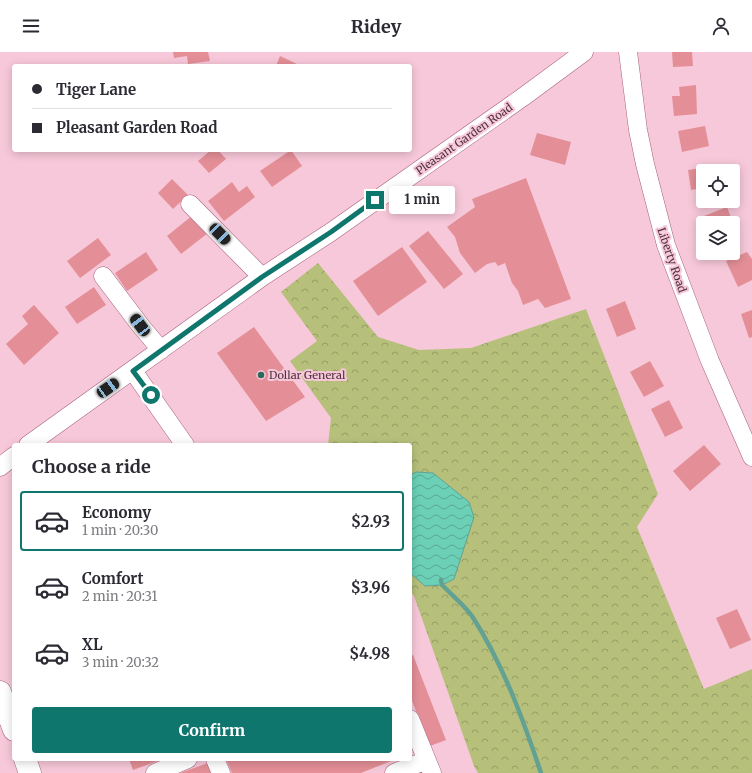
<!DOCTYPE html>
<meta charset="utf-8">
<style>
:root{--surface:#fff;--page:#f7f7f7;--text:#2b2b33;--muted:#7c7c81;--line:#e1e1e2;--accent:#0f766e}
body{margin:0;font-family:Merriweather,serif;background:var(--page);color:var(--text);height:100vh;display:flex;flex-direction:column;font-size:15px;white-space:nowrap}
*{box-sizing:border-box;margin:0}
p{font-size:13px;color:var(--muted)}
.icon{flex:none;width:22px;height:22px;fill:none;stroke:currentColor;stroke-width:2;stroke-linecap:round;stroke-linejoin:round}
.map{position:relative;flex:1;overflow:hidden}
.drawer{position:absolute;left:12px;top:391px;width:400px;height:318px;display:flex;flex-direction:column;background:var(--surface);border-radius:4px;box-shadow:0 2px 10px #0003}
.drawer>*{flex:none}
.guide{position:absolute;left:12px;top:12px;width:400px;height:88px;border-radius:4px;box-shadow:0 2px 10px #0003;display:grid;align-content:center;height:88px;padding:0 20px;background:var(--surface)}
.controls{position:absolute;left:696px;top:112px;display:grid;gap:8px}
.controls a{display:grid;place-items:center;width:44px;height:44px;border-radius:4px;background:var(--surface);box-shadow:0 2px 10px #0003;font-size:20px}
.end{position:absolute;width:18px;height:18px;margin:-9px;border:5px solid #0f766e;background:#fff;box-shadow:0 0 0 2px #fff}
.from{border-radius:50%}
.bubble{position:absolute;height:28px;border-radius:4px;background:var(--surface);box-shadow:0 2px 10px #0003;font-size:13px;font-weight:700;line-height:28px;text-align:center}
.car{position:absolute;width:12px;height:24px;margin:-12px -6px;border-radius:5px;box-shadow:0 0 3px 1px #0007;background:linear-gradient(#222 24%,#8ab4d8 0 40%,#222 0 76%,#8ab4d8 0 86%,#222 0)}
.guide b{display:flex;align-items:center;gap:14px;height:38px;font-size:15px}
.guide b+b{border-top:1px solid var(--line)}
.guide i{width:10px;height:10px;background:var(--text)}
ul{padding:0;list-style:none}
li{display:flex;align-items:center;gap:12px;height:60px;margin:0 8px 6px;padding:0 12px;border:2px solid transparent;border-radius:4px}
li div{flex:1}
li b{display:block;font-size:15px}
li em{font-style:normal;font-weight:700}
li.current{border-color:var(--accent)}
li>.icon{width:36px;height:36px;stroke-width:1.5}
h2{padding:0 20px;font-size:18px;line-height:48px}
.cta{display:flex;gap:8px;margin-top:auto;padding:8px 20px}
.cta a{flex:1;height:46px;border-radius:4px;background:var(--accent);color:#fff;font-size:16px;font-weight:700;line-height:46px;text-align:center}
header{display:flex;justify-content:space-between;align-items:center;height:52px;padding:0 20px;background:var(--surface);font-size:18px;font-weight:700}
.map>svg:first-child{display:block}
.forest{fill:url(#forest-crowns)}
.water{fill:url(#water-waves);stroke:#63a192}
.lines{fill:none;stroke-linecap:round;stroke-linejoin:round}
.stream{stroke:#63a192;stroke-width:4.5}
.building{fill:#e48f97}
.minor-casing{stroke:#a7627e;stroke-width:19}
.highway-casing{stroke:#a7627e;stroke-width:23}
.minor{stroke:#fff;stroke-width:18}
.highway{stroke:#fff;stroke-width:22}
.route{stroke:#0f766e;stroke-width:5}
.poi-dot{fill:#296b5b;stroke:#f7c8d9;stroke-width:1.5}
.labels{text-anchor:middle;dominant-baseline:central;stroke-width:4;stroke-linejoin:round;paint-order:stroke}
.street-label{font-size:11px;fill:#50323e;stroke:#f7c8d9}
.poi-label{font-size:11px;fill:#50323e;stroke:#f7c8d9;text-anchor:start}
</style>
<header><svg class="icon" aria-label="menu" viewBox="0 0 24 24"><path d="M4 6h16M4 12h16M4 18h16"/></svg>Ridey<svg class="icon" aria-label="person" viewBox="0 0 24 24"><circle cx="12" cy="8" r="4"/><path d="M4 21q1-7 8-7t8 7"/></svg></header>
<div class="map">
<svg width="752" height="721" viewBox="0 0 752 721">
<defs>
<pattern id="forest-crowns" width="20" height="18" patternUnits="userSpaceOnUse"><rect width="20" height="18" fill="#b7c07b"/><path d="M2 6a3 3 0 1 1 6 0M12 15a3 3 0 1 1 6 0" fill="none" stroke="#979d66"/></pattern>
<pattern id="water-waves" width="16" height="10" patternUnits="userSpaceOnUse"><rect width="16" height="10" fill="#6bd0b6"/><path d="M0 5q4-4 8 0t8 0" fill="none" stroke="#5aa995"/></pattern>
</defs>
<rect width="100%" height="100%" fill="#f7c8d9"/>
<path class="forest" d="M318,211L378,285L419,298L471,296L586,257L658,442L637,475L704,637L752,617V721H478L474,714L414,544L410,539L416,420L410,423V393H328L331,366L290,309L317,289L281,240Z"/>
<path class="water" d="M416,420L433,421L469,450L474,465L454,527L442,533L425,534L410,521V423Z"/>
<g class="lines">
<path class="stream" d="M441,528L442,533C452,543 464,553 472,564C503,612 523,667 541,721"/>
</g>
<path class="building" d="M173,0H208L210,9L188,12L187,4L174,6Z
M672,0H692L693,14L673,15Z
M280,4L297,12L296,14H276Z
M696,33L697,62L674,64L672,44H680L679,35Z
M705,74L709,94L682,100L678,79Z
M537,81L571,90L565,113L530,103Z
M211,98H218L226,107L209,121L198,109Z
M291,98L302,114L272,135L260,119Z
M719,113L720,119H703V136L691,138L688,118Z
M526,126L571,247L545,256L538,247L523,253L518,239L512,231L505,211L498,214L495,210L487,212L475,221L460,201L455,185L447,175L475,155L472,147Z
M172,127L188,143L173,157L158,141Z
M232,130L239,140L247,134L255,145L224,169L208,149Z
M727,155L733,171H707L704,164Z
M193,163L208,181L181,202L167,184Z
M428,179L463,222L444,237L409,194Z
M98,186L111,203L80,226L67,209Z
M402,195L427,230L378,264L353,229Z
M146,200L158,218L127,239L115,221Z
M747,200L752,207V228L738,235L726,209Z
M94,235L106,253L77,272L65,255Z
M625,249L636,277L617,285L606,257Z
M34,253L59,281L24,313L6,292L28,272L22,264Z
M752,258V285L749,286L741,262Z
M254,275L305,345L266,369L217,301Z
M650,309L664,334L644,345L630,320Z
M669,348L683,376L665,385L651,357Z
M704,393L721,412L690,439L673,419Z
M737,557L751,588L730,597L716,566Z
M410,603H413L446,688L430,694L410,644Z
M129,707H163L133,718Z
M226,707H396L361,721H232Z
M208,711L212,721H180Z"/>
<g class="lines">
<g class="minor-casing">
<path id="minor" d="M628,0L638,78L645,112L666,193L710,309L752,405
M190,152L262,225
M103,224L140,273L161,298
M133,319L185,393
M28,393L262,225L331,180L523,45L584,0
M0,415L14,404
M410,667L432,721
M215,707L221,721
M155,721L188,707
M394,721L427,708"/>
</g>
<g class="highway-casing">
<path id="highway" d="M0,640L14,678
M25,707L30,721"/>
</g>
<use href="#minor" class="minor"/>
<use href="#highway" class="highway"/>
</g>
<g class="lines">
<path class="route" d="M151,343L133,319L262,225L331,180L375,148"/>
</g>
<circle class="poi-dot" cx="261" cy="323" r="4"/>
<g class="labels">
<g class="street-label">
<text transform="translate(464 87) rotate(-35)">Pleasant Garden Road</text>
<text transform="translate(672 208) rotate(71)">Liberty Road</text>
</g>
<g class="poi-label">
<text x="269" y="323">Dollar General</text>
</g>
</g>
</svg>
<div class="controls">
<a><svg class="icon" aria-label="locate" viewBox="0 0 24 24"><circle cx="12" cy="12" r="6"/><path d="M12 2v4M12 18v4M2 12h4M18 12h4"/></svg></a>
<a><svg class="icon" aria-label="layers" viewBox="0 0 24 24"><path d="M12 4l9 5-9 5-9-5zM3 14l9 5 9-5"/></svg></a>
</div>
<i class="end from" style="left:151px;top:343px"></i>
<i class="end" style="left:375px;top:148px"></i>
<div class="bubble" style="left:389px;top:134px;width:66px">1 min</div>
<i class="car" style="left:220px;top:182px;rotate:136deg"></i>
<i class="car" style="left:140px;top:273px;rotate:323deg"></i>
<i class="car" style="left:108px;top:336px;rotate:55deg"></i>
<div class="guide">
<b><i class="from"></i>Tiger Lane</b>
<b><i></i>Pleasant Garden Road</b>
</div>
<section class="drawer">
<h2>Choose a ride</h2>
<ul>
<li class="current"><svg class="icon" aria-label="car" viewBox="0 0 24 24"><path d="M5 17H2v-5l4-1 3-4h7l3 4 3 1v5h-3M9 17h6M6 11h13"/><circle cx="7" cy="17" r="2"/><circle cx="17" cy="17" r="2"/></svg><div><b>Economy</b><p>1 min · 20:30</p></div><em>$2.93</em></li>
<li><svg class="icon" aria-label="car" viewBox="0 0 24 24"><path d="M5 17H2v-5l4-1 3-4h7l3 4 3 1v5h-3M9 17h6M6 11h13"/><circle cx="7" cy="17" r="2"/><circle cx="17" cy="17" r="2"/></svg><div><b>Comfort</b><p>2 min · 20:31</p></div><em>$3.96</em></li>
<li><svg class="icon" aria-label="car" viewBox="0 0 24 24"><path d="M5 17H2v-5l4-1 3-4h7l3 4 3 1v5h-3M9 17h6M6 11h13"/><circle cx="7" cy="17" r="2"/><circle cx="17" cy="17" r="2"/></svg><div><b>XL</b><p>3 min · 20:32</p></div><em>$4.98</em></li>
</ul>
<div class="cta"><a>Confirm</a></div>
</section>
</div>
